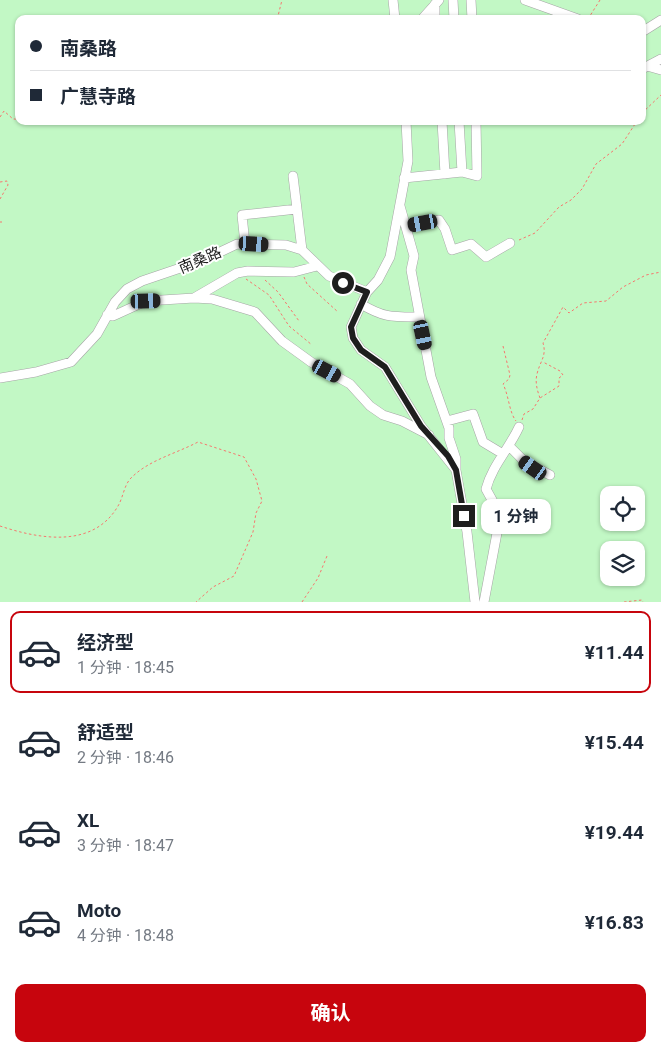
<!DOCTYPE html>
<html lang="zh">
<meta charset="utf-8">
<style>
:root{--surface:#fff;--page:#f6f6f7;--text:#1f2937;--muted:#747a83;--line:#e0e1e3;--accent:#c7050d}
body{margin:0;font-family:Roboto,"Noto Sans SC",sans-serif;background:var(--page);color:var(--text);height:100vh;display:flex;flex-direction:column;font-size:19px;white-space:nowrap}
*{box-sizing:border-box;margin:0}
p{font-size:16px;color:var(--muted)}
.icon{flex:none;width:28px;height:28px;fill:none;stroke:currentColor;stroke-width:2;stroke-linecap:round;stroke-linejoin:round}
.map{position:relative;height:602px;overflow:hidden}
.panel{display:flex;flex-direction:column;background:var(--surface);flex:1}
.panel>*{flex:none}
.hud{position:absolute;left:15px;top:15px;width:631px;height:110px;border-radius:10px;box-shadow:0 1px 4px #0004;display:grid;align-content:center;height:110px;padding:0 15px;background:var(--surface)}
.controls{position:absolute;left:600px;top:486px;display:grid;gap:10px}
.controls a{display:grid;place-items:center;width:45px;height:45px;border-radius:10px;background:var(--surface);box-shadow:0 1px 4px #0004;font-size:25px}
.end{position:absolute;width:22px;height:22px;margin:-11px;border:6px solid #1e1e1e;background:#fff;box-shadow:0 0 0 2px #fff}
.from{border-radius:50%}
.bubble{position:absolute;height:35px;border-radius:10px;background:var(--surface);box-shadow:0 1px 4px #0004;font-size:16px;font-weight:700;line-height:35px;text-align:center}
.car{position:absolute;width:15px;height:30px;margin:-15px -8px;border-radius:6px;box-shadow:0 0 4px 1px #0007;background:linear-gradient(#222 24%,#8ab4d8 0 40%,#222 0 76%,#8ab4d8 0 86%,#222 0)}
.hud b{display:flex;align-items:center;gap:18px;height:48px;font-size:19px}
.hud b+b{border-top:1px solid var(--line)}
.hud i{width:12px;height:12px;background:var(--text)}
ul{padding:9px 0 0;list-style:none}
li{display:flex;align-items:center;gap:15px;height:82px;margin:0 10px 8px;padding:0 5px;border:2px solid transparent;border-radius:10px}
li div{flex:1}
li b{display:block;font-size:19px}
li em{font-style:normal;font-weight:700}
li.selected{border-color:var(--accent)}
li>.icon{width:45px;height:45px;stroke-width:1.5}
.primary-button{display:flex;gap:10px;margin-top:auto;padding:10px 15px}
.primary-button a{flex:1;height:58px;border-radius:10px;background:var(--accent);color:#fff;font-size:20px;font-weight:700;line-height:58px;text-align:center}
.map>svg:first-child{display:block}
.park{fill:#c2f8c5;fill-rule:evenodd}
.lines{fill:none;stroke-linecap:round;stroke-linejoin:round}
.minor-casing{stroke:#a5a5a5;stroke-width:10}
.path{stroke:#f6776e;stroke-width:1;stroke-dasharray:2.5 2.5;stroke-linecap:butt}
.minor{stroke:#fff;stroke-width:9}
.route{stroke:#1e1e1e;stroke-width:6}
.labels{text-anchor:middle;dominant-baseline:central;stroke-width:4;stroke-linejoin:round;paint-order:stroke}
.street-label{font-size:15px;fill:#1e1e1e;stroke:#fff}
</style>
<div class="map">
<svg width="661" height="602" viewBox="0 0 661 602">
<rect width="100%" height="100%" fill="#efebe4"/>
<path class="park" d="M0,0H661V602H0ZM19,19H642V121H19ZM609,495H636V522H609ZM609,550H636V578H609Z"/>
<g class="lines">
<g class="minor-casing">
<path id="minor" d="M393,0L395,19
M453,0L454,19
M471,0L472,19
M525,0L578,19
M435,4V19
M422,19L439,0
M642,32L661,20
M647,66L661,70
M642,69L661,59
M442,121L445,174
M459,121L462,172
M293,176L302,250
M404,178L462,172L477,176L476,121
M400,206L414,256L411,270L431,377L449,428V438L456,459V469
M406,226L439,220L445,229L452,250L471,244L486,257L510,243
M245,244L242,215L297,209
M367,292L351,327L353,338L361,350L385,367L421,426L456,470L467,532L475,602
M194,298L237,273L248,271L294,272L317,266
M361,304C384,318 393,317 419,317
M107,315L113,316L146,301L194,298L212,299L255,312L282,341L311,362L350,384L370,406L383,415L402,421L429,435
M0,378L36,372L71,362L97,334L115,302L127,289L142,281L201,261L237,244L286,245L302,250L329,276L367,292L378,280L390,257L408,161L406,121
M447,421L473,414L483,442L503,454
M509,446L525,462L550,475
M484,602L500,517L497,509L486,489C492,466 509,449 519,427"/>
</g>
<path class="path" d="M279,19L278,16L282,0
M588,19L600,0
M642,113L661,95
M0,117L4,111L13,119H19
M0,182L7,181L8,185L0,199
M0,222H2
M519,240L535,233L559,207L571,200L582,189L596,164L622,144L637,121
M304,277L307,284L338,312
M246,279L269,295L289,326L312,345
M265,280L278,292L299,321
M503,346L510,375L509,379L503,384C509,396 509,412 516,421
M540,398C537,390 535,382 537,374C540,361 547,356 543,343L563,307L569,313L583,303L606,301L623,287L646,275L661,272
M522,420L524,414L533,409L540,398L559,386V378L563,375L560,371L543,362
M0,526C39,539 93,549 118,506C123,498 124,485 131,478C149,460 175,454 198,442L244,457L256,479L262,501L256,513L253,532L234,576L213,587L196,602
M302,602L318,578L327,556
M624,602L642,600L643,602"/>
<use href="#minor" class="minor"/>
</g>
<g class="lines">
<path class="route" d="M343,283L367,292L351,327L353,338L361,350L385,367L421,426L448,456L456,470L464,516"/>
</g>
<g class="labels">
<g class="street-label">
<text transform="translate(200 260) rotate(-23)">南桑路</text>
</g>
</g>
</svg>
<div class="controls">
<a><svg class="icon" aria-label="locate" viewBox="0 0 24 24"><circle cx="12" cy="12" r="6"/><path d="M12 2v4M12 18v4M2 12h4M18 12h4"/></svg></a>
<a><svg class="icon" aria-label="layers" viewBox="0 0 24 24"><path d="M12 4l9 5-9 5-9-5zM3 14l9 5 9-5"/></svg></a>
</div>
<i class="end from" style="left:343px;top:283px"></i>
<i class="end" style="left:464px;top:516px"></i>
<div class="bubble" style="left:481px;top:499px;width:70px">1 分钟</div>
<i class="car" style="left:423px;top:223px;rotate:260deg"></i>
<i class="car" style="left:254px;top:244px;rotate:93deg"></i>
<i class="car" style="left:146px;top:301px;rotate:88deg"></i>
<i class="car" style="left:423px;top:335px;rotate:168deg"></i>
<i class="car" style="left:327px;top:371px;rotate:118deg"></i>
<i class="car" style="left:533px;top:468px;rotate:305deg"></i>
<div class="hud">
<b><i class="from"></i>南桑路</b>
<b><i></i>广慧寺路</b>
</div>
</div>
<section class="panel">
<ul>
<li class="selected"><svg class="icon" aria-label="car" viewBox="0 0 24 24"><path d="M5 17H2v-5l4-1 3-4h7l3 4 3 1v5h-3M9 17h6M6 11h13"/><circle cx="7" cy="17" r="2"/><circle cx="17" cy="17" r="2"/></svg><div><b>经济型</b><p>1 分钟 · 18:45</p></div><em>¥11.44</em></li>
<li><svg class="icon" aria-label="car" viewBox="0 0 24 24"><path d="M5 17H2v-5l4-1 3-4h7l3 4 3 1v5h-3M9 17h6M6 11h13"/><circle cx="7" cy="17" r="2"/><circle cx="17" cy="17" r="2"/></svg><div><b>舒适型</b><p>2 分钟 · 18:46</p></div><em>¥15.44</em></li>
<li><svg class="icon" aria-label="car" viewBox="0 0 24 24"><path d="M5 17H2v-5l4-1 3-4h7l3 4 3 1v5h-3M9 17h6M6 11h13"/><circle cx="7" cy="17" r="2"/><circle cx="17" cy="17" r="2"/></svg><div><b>XL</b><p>3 分钟 · 18:47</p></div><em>¥19.44</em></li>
<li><svg class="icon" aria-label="car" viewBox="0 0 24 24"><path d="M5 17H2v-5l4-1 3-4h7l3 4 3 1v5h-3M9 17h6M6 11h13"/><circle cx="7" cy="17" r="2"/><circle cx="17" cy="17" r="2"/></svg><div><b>Moto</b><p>4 分钟 · 18:48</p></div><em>¥16.83</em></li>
</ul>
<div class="primary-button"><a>确认</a></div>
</section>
